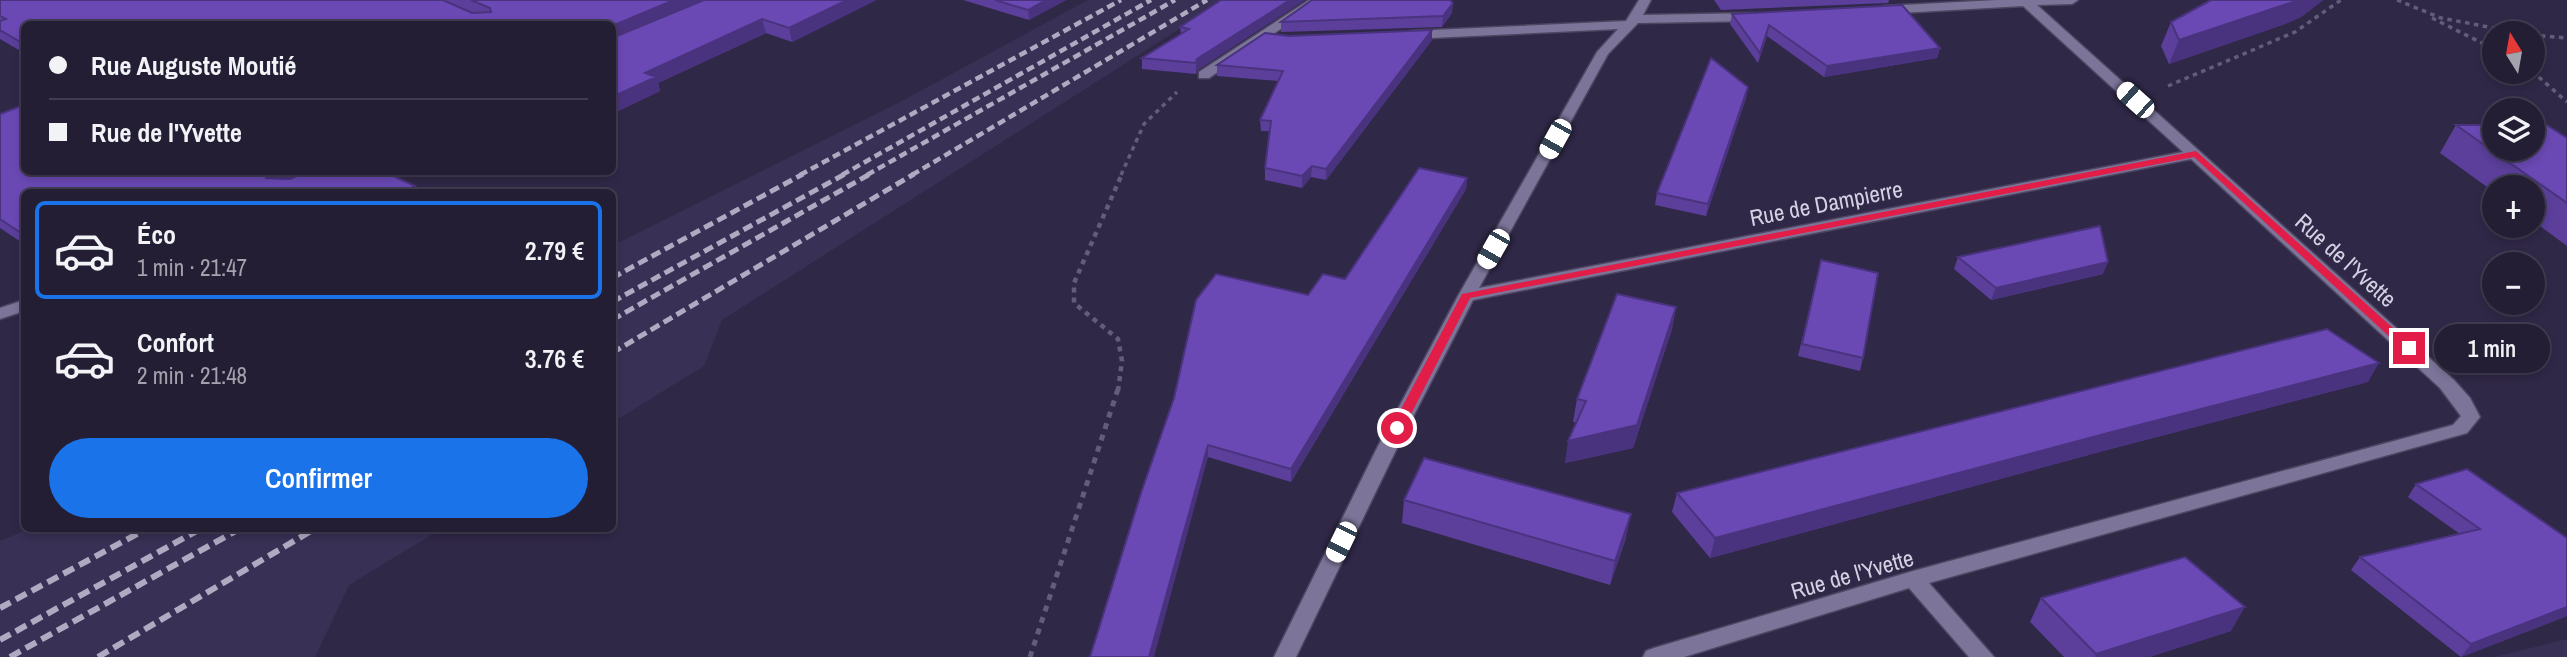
<!DOCTYPE html>
<html lang="fr">
<meta charset="utf-8">
<style>
:root{--surface:#241e35;--page:#302b41;--text:#f1f3f6;--muted:#a3a2ad;--line:#413c50;--accent:#1a73e8}
body{margin:0;font-family:"Archivo Narrow",sans-serif;background:var(--page);color:var(--text);height:100vh;display:flex;flex-direction:column;font-size:26px;white-space:nowrap}
*{box-sizing:border-box;margin:0}
p{font-size:23px;color:var(--muted)}
.icon{flex:none;width:38px;height:38px;fill:none;stroke:currentColor;stroke-width:2;stroke-linecap:round;stroke-linejoin:round}
.map{position:relative;flex:1;overflow:hidden}
.details{position:absolute;left:21px;top:189px;width:595px;height:343px;display:flex;flex-direction:column;background:var(--surface);border-radius:10px;box-shadow:0 4px 10px #0003,0 0 0 2px var(--line)}
.details>*{flex:none}
.hud{position:absolute;left:21px;top:21px;width:595px;height:154px;border-radius:10px;box-shadow:0 4px 10px #0003,0 0 0 2px var(--line);display:grid;align-content:center;height:154px;padding:0 28px;background:var(--surface)}
.needle{width:46px;rotate:349deg}
.tools{position:absolute;left:2482px;top:21px;display:grid;gap:14px}
.tools a{display:grid;place-items:center;width:63px;height:63px;border-radius:50%;background:var(--surface);box-shadow:0 4px 10px #0003,0 0 0 2px var(--line);font-size:35px}
.end{position:absolute;width:32px;height:32px;margin:-16px;border:9px solid #e11d48;background:#fff;box-shadow:0 0 0 4px #fff}
.from{border-radius:50%}
.bubble{position:absolute;height:49px;border-radius:24px;background:var(--surface);box-shadow:0 4px 10px #0003,0 0 0 2px var(--line);font-size:23px;font-weight:600;line-height:49px;text-align:center}
.car{position:absolute;width:21px;height:42px;margin:-21px -10px;border-radius:9px;box-shadow:0 0 5px 2px #0007;background:linear-gradient(#fff 24%,#345 0 40%,#fff 0 76%,#345 0 86%,#fff 0)}
.hud b{display:flex;align-items:center;gap:24px;height:66px;font-size:26px}
.hud b+b{border-top:2px solid var(--line)}
.hud i{width:18px;height:18px;background:var(--text)}
ul{padding:12px 0 0;list-style:none}
li{display:flex;align-items:center;gap:21px;height:98px;margin:0 14px 10px;padding:0 14px;border:4px solid transparent;border-radius:10px}
li div{flex:1}
li b{display:block;font-size:26px}
li em{font-style:normal;font-weight:600}
li.selected{border-color:var(--accent)}
li>.icon{width:63px;height:63px;stroke-width:1.5}
.cta{display:flex;gap:14px;margin-top:auto;padding:14px 28px}
.cta a{flex:1;height:80px;border-radius:42px;background:var(--accent);color:#fff;font-size:28px;font-weight:600;line-height:80px;text-align:center}
.map>svg:first-child{display:block}
.built{fill:#393055}
.lines{fill:none;stroke-linecap:round;stroke-linejoin:round}
.minor-casing{stroke:#4d4661;stroke-width:3}
.path-far2{stroke:#645d79;stroke-width:3.5;stroke-dasharray:4.5 4.5;stroke-linecap:butt}
.path-far1{stroke:#645d79;stroke-width:4.5;stroke-dasharray:5 5;stroke-linecap:butt}
.path{stroke:#645d79;stroke-width:5;stroke-dasharray:6 6;stroke-linecap:butt}
.minor{fill:#7c7599;fill-rule:evenodd}
.rail-far2{stroke:#afaac1;stroke-width:4.5;stroke-dasharray:8 4.5;stroke-linecap:butt}
.rail-far1{stroke:#afaac1;stroke-width:5;stroke-dasharray:10 5;stroke-linecap:butt}
.rail{stroke:#afaac1;stroke-width:6;stroke-dasharray:12 6;stroke-linecap:butt}
.wall{fill:#5b3f9b}
.shaded-wall{fill:#4a337e}
.building{fill:#6a49b4;stroke:#4a337e;stroke-width:2}
.route{fill:#e11d48}
.labels{text-anchor:middle;dominant-baseline:central;stroke-width:7;stroke-linejoin:round;paint-order:stroke}
.street-label{font-size:23px;fill:#d5d1e5;stroke:#302847}
</style>
<div class="map">
<svg width="2567" height="657" viewBox="0 0 2567 657">
<rect width="100%" height="100%" fill="#302847"/>
<path class="built" d="M1088,0H1225L722,320L704,366L613,422L612,246L902,101Z
M31,528H441V529L349,585L315,657H0V541Z
M2567,639V657H2494Z"/>
<g class="lines">
<g class="minor-casing">
<path id="minor" d="M1309,0H1323L1209,78H1199V72Z
M1639,0H1651L1643,15L1754,13L1760,17L1754,21L1638,23L1608,54L1479,288L2183,152L2023,6L1883,14L1877,10L1883,6L1997,0H2078L2072,4L2037,5L2454,380L2470,398L2480,417L2467,433L1929,583L1994,657H1969L1909,588L1684,657H1643L1646,651L1654,648L1913,571L2453,425L2461,416L2440,388L2191,159L1473,300L1396,450L1296,657H1274L1376,450L1458,296L1597,52L1618,29L1410,39L1404,35L1410,31L1626,21Z
M24,300V311L0,319V308Z"/>
</g>
<path class="path-far2" d="M2397,0L2441,18L2520,33
M2432,18L2494,49
M2532,35L2567,38
M2532,71L2567,102
M2168,86L2295,32L2341,0
M1121,175L1144,124L1177,92"/>
<path class="path-far1" d="M1118,391L1122,361L1118,339L1074,303V283L1122,174"/>
<path class="path" d="M1030,657L1118,389"/>
<use href="#minor" class="minor"/>
<path class="rail-far2" d="M800,175L1121,0
M842,175L1151,0
M867,175L1175,0
M912,175L1207,0"/>
<path class="rail-far1" d="M612,278L803,174
M612,302L845,174
M612,320L870,174
M612,353L914,174"/>
<path class="rail" d="M0,608L148,528
M0,640L202,528
M10,657L241,528
M98,657L316,528"/>
</g>
<path class="wall" d="M0,0L472,13H474L444,0H876L792,42L766,33L658,83L660,91L612,114V24H24V53L0,39Z
M963,0H1066L1029,20Z
M1221,0L1196,74L1142,69V58L1181,34L1180,27Z
M1714,0H1889L1888,3L1721,10Z
M2211,0H2323L2301,17L2285,24L2169,64L2161,46L2171,22Z
M1452,13L1442,27L1281,32V22Z
M1732,14L1940,48L1937,58L1824,77L1767,36L1758,63L1730,24Z
M1289,36L1432,40L1326,180L1311,177L1302,188L1265,180V168L1270,131H1261L1260,120L1278,81L1217,76V65Z
M1748,87L1746,98L1706,216L1655,205L1657,193Z
M0,114L24,192V244L0,228Z
M2456,125L2567,138V246L2532,220V187H2494V192L2440,153Z
M1467,178L1466,189L1291,482L1208,457L1174,398L1308,295L1345,279Z
M1958,257L2103,274L1991,300L1954,269Z
M1821,260L1863,358L1860,371L1798,356Z
M1676,307L1672,329L1633,448L1565,463L1576,422H1573L1577,399Z
M2368,382L2103,451L1710,558L1672,512L1677,493Z
M2467,469L2567,616L2461,657L2351,570L2360,557L2460,534L2408,497L2416,484Z
M1404,500L1626,538L1610,585L1402,523Z
M2041,598L2231,631L2149,657H2064L2030,622Z"/>
<path class="shaded-wall" d="M674,0H709L612,41V26Z
M847,0H876L792,42L789,28Z
M1046,0H1066L1029,20L1028,10Z
M1290,0H1305L1198,70L1196,74V63L1197,59Z
M2299,0H2323L2301,17L2285,24L2169,64L2179,40Z
M1453,3L1452,13L1442,27L1443,16Z
M762,19L766,33L658,83L660,91L612,114V97L645,73Z
M1769,25L1767,36L1758,63L1760,53Z
M1432,30V40L1326,180V169Z
M1940,48L1937,58L1824,77L1827,66Z
M1748,87L1746,98L1706,216L1708,204Z
M1312,166L1311,177L1302,188V176Z
M274,172H315L275,190L266,178L267,174Z
M1467,178L1466,189L1291,482V469Z
M415,186L417,192H402Z
M2108,262L2103,274L1991,300L1996,288Z
M1676,307L1672,329L1633,448L1565,463L1568,441Z
M2379,363L2368,382L2103,451L1710,558L1715,538L2112,432Z
M1208,445V457L1154,657H1149Z
M1631,514L1626,538L1610,585L1615,561Z
M2245,607L2231,631L2149,657H2095L2096,654Z
M2567,607V616L2461,657L2471,644Z"/>
<path class="building" d="M0,0H443L472,13L491,12L490,8L471,0H674L612,26V24H24V44L0,30V21L6,19L0,16Z
M704,0H847L789,28L762,19L645,73L656,77L612,97V38Z
M995,0H1046L1028,10Z
M1221,0H1290L1197,59L1196,63L1142,58L1189,29L1180,27Z
M1312,0H1450L1453,3L1443,16L1281,22Z
M2211,0H2299L2179,40L2171,22Z
M1902,5L1940,48L1827,66L1769,25L1760,53L1732,14Z
M1432,30L1326,169L1312,166L1302,176L1265,168L1271,121L1260,120L1283,71L1217,65L1265,33L1289,36Z
M1711,58L1748,87L1708,204L1657,193Z
M24,105V172H274L267,174L266,178L290,179L306,172H385L415,186L402,192H24V235L0,219V114Z
M2532,124H2545L2567,138V203L2456,125H2494V149H2532Z
M1419,168L1467,178L1291,469L1208,445L1149,657H1090L1141,493L1174,398L1196,300L1216,274L1308,295L1323,274L1345,279Z
M2100,226L2108,262L1996,288L1958,257Z
M1821,260L1878,273L1863,358L1802,344Z
M1617,294L1676,307L1637,425L1568,441L1586,401L1577,399Z
M2327,329L2379,363L2112,432L1715,538L1677,493Z
M1424,458L1631,514L1615,561L1404,500Z
M2467,469L2567,538V607L2471,644L2360,557L2480,529L2416,484Z
M2185,557L2245,607L2096,654L2041,598Z"/>
<path class="route" d="M2196,151L2413,346V351H2405L2194,157L1470,298L1404,428L1397,432L1391,428L1462,294Z"/>
<g class="labels">
<g class="street-label">
<text transform="translate(1826 203) rotate(-11)">Rue de Dampierre</text>
<text transform="translate(2346 260) rotate(42)">Rue de l'Yvette</text>
<text transform="translate(1852 574) rotate(-16)">Rue de l'Yvette</text>
</g>
</g>
</svg>
<div class="tools">
<a><svg class="needle" viewBox="-14 -14 28 28"><path d="M0-13l5 13h-10z" fill="#e53935"/><path d="M0 13l5-13h-10z" fill="#a3a2ad"/></svg></a>
<a><svg class="icon" aria-label="layers" viewBox="0 0 24 24"><path d="M12 4l9 5-9 5-9-5zM3 14l9 5 9-5"/></svg></a>
<a>+</a>
<a>−</a>
</div>
<i class="end from" style="left:1397px;top:428px"></i>
<i class="end" style="left:2409px;top:348px"></i>
<div class="bubble" style="left:2434px;top:324px;width:116px">1 min</div>
<i class="car" style="left:2135px;top:100px;rotate:312deg"></i>
<i class="car" style="left:1555px;top:139px;rotate:209deg"></i>
<i class="car" style="left:1493px;top:249px;rotate:210deg"></i>
<i class="car" style="left:1341px;top:542px;rotate:206deg"></i>
<div class="hud">
<b><i class="from"></i>Rue Auguste Moutié</b>
<b><i></i>Rue de l'Yvette</b>
</div>
<section class="details">
<ul>
<li class="selected"><svg class="icon" aria-label="car" viewBox="0 0 24 24"><path d="M5 17H2v-5l4-1 3-4h7l3 4 3 1v5h-3M9 17h6M6 11h13"/><circle cx="7" cy="17" r="2"/><circle cx="17" cy="17" r="2"/></svg><div><b>Éco</b><p>1 min · 21:47</p></div><em>2.79 €</em></li>
<li><svg class="icon" aria-label="car" viewBox="0 0 24 24"><path d="M5 17H2v-5l4-1 3-4h7l3 4 3 1v5h-3M9 17h6M6 11h13"/><circle cx="7" cy="17" r="2"/><circle cx="17" cy="17" r="2"/></svg><div><b>Confort</b><p>2 min · 21:48</p></div><em>3.76 €</em></li>
</ul>
<div class="cta"><a>Confirmer</a></div>
</section>
</div>
